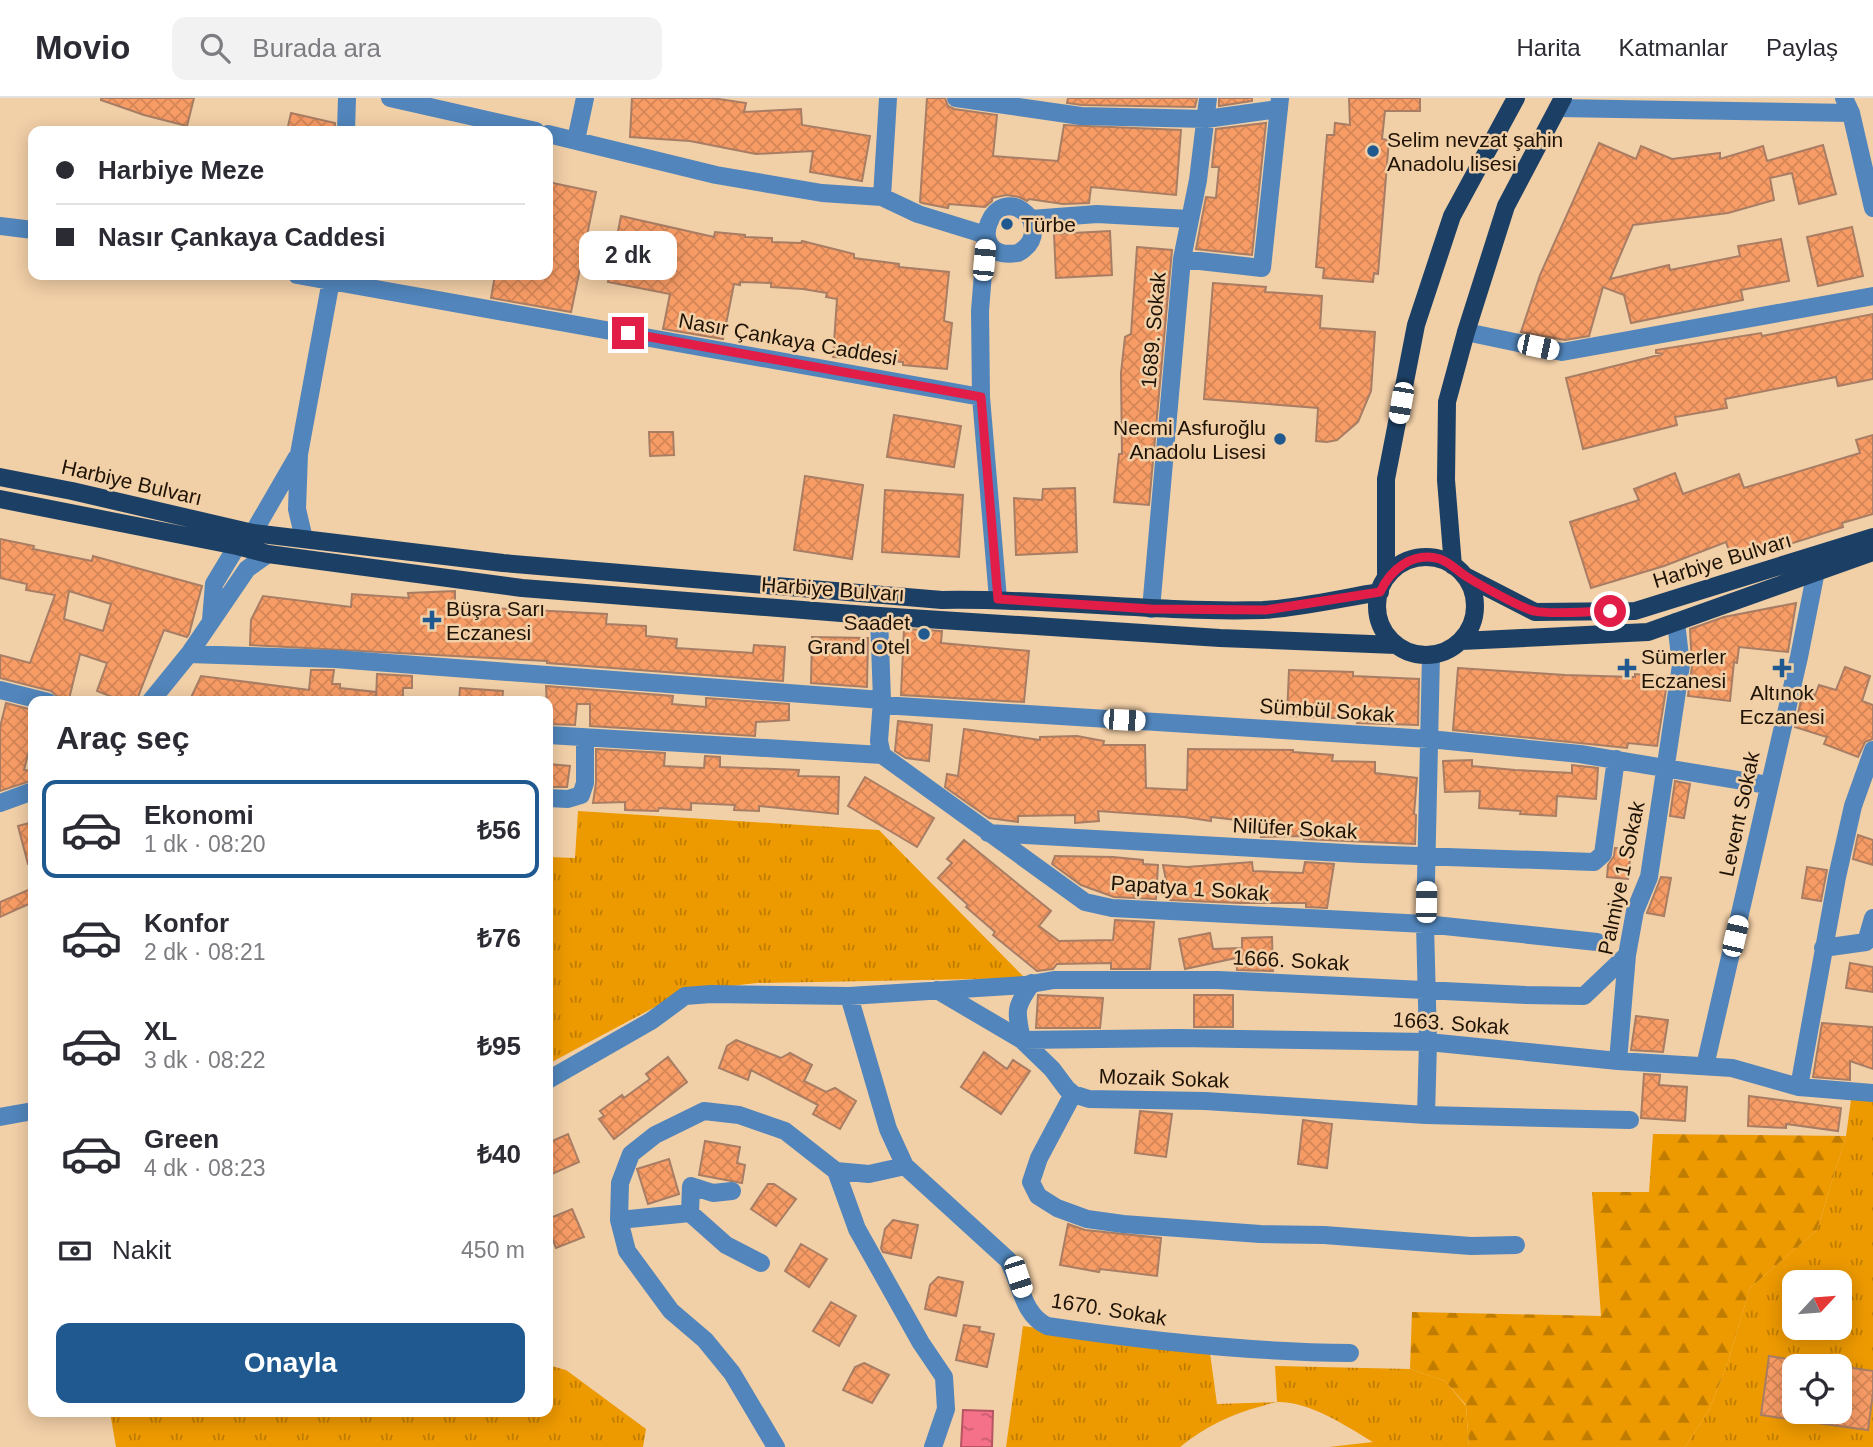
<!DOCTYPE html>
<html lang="tr">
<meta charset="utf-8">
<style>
:root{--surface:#fff;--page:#f2f2f3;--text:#2b2b33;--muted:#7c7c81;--line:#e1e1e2;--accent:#1f5990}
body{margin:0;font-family:Helvetica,sans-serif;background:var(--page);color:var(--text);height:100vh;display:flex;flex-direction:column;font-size:26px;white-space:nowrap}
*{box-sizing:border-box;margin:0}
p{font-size:23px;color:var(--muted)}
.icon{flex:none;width:38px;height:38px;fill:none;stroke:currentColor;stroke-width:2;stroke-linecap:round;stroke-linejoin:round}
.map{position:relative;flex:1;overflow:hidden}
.side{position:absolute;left:28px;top:598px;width:525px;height:721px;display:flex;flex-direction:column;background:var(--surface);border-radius:14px;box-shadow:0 4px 18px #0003}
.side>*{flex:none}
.top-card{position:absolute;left:28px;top:28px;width:525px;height:154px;border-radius:14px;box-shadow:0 4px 18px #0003;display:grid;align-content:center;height:154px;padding:0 28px;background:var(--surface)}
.needle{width:46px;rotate:64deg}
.fabs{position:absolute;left:1782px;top:1172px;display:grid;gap:14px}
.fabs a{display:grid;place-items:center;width:70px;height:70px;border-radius:14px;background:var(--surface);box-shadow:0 4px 18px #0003;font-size:35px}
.end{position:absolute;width:32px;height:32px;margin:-16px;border:9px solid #e11d48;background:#fff;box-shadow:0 0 0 4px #fff}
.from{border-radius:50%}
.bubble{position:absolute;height:49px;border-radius:14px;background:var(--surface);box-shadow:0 4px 18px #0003;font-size:23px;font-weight:800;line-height:49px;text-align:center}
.car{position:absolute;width:21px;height:42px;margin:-21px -10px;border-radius:9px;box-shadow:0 0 5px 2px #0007;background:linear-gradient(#fff 24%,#345 0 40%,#fff 0 76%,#345 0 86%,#fff 0)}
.top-card b{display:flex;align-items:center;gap:24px;height:66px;font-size:26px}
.top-card b+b{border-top:2px solid var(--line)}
.top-card i{width:18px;height:18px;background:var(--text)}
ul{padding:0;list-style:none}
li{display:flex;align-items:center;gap:21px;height:98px;margin:0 14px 10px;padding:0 14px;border:4px solid transparent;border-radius:14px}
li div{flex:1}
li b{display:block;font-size:26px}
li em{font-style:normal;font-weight:800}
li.active{border-color:var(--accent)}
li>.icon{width:63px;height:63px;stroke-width:1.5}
h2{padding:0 28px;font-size:32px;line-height:84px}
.pay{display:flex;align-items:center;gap:18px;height:77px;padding:0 28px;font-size:26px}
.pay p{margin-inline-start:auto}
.action{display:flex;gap:14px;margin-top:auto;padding:14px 28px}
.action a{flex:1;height:80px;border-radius:14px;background:var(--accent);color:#fff;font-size:28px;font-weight:800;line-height:80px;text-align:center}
header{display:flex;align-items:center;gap:42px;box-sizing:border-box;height:98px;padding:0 35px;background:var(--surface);border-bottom:2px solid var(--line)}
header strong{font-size:33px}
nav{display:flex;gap:38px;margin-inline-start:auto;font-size:24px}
.search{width:490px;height:63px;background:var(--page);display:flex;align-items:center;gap:18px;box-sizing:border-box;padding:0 24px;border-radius:14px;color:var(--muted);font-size:26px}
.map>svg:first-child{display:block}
.grass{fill:url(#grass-tufts);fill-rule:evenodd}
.forest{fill:url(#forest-firs)}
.water{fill:url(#water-ripples);stroke:#b45561;stroke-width:2}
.building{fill:url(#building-cross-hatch);stroke:#a87d64;stroke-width:2;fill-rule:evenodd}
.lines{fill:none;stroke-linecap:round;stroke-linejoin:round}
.minor{stroke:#5185bb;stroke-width:18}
.major{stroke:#1c4065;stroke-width:18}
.route{stroke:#e11d48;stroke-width:9}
.poi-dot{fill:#1f5990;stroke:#f1cfa7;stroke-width:2.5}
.labels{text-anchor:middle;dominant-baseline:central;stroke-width:5;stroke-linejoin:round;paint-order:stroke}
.poi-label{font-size:21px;fill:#1f1305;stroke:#f1cfa7;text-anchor:start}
.street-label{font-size:21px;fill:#1f1305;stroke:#f1cfa7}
</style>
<header>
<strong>Movio</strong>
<div class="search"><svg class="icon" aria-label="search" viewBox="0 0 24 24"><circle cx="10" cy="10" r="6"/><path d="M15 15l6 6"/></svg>Burada ara</div>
<nav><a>Harita</a><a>Katmanlar</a><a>Paylaş</a></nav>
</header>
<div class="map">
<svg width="1873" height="1349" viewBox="0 0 1873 1349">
<defs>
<pattern id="grass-tufts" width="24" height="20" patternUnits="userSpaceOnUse" patternTransform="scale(1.75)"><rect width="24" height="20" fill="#ed9900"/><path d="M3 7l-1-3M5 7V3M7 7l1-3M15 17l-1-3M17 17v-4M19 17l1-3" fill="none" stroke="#bf7c00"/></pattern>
<pattern id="forest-firs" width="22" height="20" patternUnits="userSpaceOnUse" patternTransform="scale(1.75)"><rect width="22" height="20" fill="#ed9900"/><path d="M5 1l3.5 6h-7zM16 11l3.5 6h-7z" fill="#bf7c00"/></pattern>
<pattern id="water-ripples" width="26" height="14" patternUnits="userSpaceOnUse" patternTransform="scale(1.75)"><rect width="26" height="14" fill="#f47189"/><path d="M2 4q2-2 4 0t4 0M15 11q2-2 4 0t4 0" fill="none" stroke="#c55c6e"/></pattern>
<pattern id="building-cross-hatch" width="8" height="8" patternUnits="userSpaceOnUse" patternTransform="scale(1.75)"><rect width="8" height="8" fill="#f89c66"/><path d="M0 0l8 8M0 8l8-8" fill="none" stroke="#d48657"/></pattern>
</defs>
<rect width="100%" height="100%" fill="#f1cfa7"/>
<path class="grass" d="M578,713L879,732L1025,880L757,885L685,893L548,966V759L575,760Z
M1851,1002H1873V1349H1685L1709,1312L1727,1267L1750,1190L1817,1132L1846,1038ZM1794,1185H1839V1230H1794ZM1794,1269H1839V1314H1794Z
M1023,1228L1210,1255L1217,1306L1277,1304L1275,1268L1410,1271L1445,1283L1466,1308L1469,1349H1329L1373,1344C1346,1328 1311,1304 1278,1304C1273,1304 1267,1307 1262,1308C1231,1316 1205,1329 1180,1349H1006Z
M548,1267L566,1272L646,1331L643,1349H116L110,1314H548Z"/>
<path class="forest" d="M1653,1036L1846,1038L1817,1132L1750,1190L1727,1267L1709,1312L1685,1349H1469L1466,1307L1445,1283L1410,1271L1412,1214L1601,1218L1592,1094H1649Z"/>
<path class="water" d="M963,1312L993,1313L992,1349H961Z"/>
<path class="building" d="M101,0H194L187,28L144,17L101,2Z
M632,0H712L746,5L744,14L801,11L802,27L870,38L862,83L810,74L813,53L756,56L690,43L630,39Z
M927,0H945L948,8L954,11L997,17L993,58L1058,63L1064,27L1181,32L1176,97L1091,89L1089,105L1063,106L1029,101L1027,103L1019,99L1006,97L992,100V103L985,109L949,106L948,110L922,105L920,104Z
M1068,0H1197L1195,9L1082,7L1067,5Z
M1219,0H1252V3L1219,8Z
M1349,0H1420V13H1385L1382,41L1389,42L1378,176L1374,175L1373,184L1323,180L1324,170L1316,169L1327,37H1334L1335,25L1350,27Z
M291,15L335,25V33H287Z
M1266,25L1252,157L1196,151L1206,99L1216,100L1219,69H1212L1216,31Z
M1599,45L1636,61L1641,48L1672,61L1720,55V61L1763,48L1767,63L1823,47L1836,96L1799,106L1792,75L1770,80L1774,102L1728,115L1633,127L1610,181L1669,167L1670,172L1740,158L1738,148L1781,141L1789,183L1741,192L1743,202L1631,225L1624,197L1603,189L1589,238L1565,242L1521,234L1540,177Z
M548,84L596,94L571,214L491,200L495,177H548Z
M621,118L714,139L715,134L745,137V139L772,140V144L801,145L802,143L854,156V160L899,166V169L949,174L944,223L952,225L947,271L903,267V264L833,259L837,201L826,199L827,195L803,191L771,189V185L740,184V187L734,186L723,241L663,231L670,196L608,184Z
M1852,129L1863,178L1818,188L1807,139Z
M1110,133L1112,177L1056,180L1054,136Z
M1137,149L1172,152L1149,407L1114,404L1119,356H1122L1121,275L1125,239L1131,236Z
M1213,185L1266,189L1265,194L1322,198L1320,230L1375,234L1371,293L1358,324L1337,342L1327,344L1316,343L1318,310L1204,301Z
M1873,216V281L1838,288L1836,279L1725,301L1727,310L1675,319L1677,327L1583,351L1566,280L1663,256L1656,255V252L1761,235L1762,238Z
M894,317L961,328L954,369L887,359Z
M649,334H673L674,357L650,358Z
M1873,337V416L1842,425L1843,429L1733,464L1726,444L1664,468L1591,490L1570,424L1639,402L1634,391L1675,375L1683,396L1739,376L1744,390L1860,355L1856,342Z
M805,378L863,387L852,461L794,452Z
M1075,390L1077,454L1016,457L1014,400L1042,402L1043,391Z
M885,392L963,397L959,459L882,454Z
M0,441L34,448L33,451L92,463L93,458L202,488L189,536L187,539L164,532L136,604H125L97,593L107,565L80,556L69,601L57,598L51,593L0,580V557L30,565L55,497L26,492L27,486L0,480ZM69,493L111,506L103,533L64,521Z
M455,493V508L607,516L606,526L646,528V538L677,541L676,550L753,555L754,547L785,549L783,583L547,565V563L250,547L251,522L263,498L351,509L352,496L409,500L408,495Z
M1796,505L1788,554L1739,549L1737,565L1734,564L1730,603L1688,598L1692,568L1690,531L1724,519Z
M904,531L942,533L941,545L1029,553L1024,604L901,597Z
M812,539L868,540L867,589L811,585Z
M1845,569L1870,578L1862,603L1873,607V641L1865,644L1858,659L1824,646L1827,639L1795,629L1803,593L1815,597L1819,587L1836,592Z
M1458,570L1565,577L1635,579V576L1668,579L1657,648L1628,645L1627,650L1453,632Z
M311,572H334L332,586H340V590L376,594L375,604H189L201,578L309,592Z
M1289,572L1353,574V578L1419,581L1418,627L1357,625L1358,621L1287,618Z
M377,576L412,578V590H403V604H376Z
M546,588L673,598L672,606L706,609V600L789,606V622L756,624L755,638L590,628V606H577L575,627L548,626Z
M460,590L503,593L502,604H459Z
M6,605L33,612V637L24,672L33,673V682L0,693V629Z
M898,623L932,627L929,663L906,660L895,653Z
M964,631L1040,642V639L1077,638L1104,643L1103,647H1145L1146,690L1187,692L1188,651L1293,652V654L1333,657L1332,663L1375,664V675L1417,680L1414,716L1416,717L1415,746L1304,741V738L1261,739V725L1211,719V723L1184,719L1098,713L1099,723L1075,725V717L1018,718V724L989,720L945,689L947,676L958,678Z
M596,651L665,655L664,668L704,670L705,658L720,659V669L799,672L798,678L839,679L838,716L759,708V713L734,712L735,707L691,705V712L659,710L658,713L625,712V704L593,705L596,685Z
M1472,662V668L1515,672L1572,675V667L1598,670L1596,701L1557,698L1556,718L1520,716L1521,713L1479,710L1480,693L1445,694L1443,663Z
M548,666L570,668L567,689H548Z
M865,679L934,720L917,749L848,708Z
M1675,683L1690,686L1684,720L1670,718Z
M33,724V766H28L18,728Z
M1858,737L1873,742V767L1853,761Z
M964,742L1051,813L1039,828L1059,843L1113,842L1115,822L1154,824L1150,871H1111V865L1057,866L1053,871L1037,873L993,837L995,834L966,809L968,807L938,780L952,765L947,761Z
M1615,750L1631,751L1628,781L1607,779L1608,767L1614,758Z
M1055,758L1113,759L1143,762V766L1158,767L1156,801L1114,799L1081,787L1052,766Z
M1252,764L1253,773L1303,775L1305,764L1334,766L1327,810L1306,809V805H1239L1170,802L1163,767L1187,769Z
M1807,769L1827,772L1821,803L1802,800Z
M1661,779L1671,780L1664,818L1647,815Z
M33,790V804L0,819V804Z
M1210,835L1213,851L1242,850V840L1272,839L1273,873L1237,872L1236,860L1185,871L1179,841Z
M1850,865L1873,869V894L1846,890Z
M1038,897L1103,900L1100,930H1036Z
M1194,897H1233V929H1194Z
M1636,918L1668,922L1663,954L1631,952Z
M1822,925L1873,929V971L1850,963V982L1813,979Z
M736,942L781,960L790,955L812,967L804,983L826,994L835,990L856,1003L840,1031L813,1016L818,1007L751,972L748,982L719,970L727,948Z
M984,954L1007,971L1013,962L1030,973L1001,1016L961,989Z
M668,959L687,984L614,1041L599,1021L604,1018L600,1013L622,997L624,1000L650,981L646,976Z
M1644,976L1660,977L1659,987L1687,989L1685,1023L1641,1020Z
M1749,998L1841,1010L1838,1033L1786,1026V1030L1748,1028Z
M1140,1013L1172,1016L1166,1059L1135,1055Z
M1303,1022L1332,1026L1327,1070L1298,1066Z
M568,1036L579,1064L552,1076L548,1065V1045Z
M705,1043L740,1049L737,1065L745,1067L742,1085L699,1077Z
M669,1061L679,1096L648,1106L637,1071Z
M768,1086H774L796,1101L776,1128L751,1111Z
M572,1111L584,1139L556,1150L548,1130V1121Z
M893,1122L918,1127L911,1160L883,1154L881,1150L885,1131Z
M1068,1126L1085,1132L1161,1140L1157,1178L1100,1171L1099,1174L1060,1167Z
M801,1146L827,1161L809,1189L785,1173Z
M938,1179L963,1184L956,1218L925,1211L930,1187Z
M831,1204L856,1218L839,1248L813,1233Z
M964,1227L980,1229L979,1233L994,1236L987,1269L956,1262Z
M1769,1258L1794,1262V1322L1761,1317Z
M864,1265L889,1277L872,1305L843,1292L855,1269Z
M1839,1268L1873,1273V1295L1868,1332L1802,1323L1803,1314H1839Z"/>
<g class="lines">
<path class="minor" d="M390,0L536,33
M956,0L1081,18L1206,21L1279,11
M1844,0L1851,15L1873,110
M1558,10L1851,15
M346,33L347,0
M548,36L716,77L822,95L882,99L918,116L986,137L980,213L981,299L998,501
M576,42L585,0
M882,99L888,0
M1031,121C1036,136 1032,147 1018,155C960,165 994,76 1031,121L1097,116L1189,121
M0,128L33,132
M1182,161L1262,170L1280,0
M297,177L981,299
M1466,234L1562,254L1873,198
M253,435L297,359
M304,441L297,411L299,356L332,177
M1151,511L1182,161L1198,82L1208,0
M879,518L882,602L879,643L882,657L1085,804L1112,810L1425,826L1597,844
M211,522L214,486L237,448
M189,556L335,561L882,602
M0,592L48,604
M150,604L189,556L247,471L268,456
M882,607L1429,641L1580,656L1768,687
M548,637L882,657
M548,700L568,701L581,697L585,685V640
M0,705L33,693
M988,735L1361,756L1594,764L1603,756L1616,661
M1823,850L1866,844L1873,820
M1032,885C1014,910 1016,913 1022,942L1179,940L1428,944L1618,963L1732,970L1799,989L1873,995
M937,892L1022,942L1052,971L1067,991L1073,996L1089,1001L1205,1003L1426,1017L1630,1022
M849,898L888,1031L905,1068L1008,1162C1021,1185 1022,1216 1047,1228C1147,1243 1249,1254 1350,1255
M1618,963L1627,857L1635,813L1649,779L1681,567L1676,524
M1705,968L1799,559L1816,473
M548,982L651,923L685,898L711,896L849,898L1025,887L1054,882H1218L1526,897L1584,898L1627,857
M1799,989L1837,779L1853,708L1873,652
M1073,996L1039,1060L1031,1084L1038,1098L1057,1110L1087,1121L1123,1126L1260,1136L1324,1137L1471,1148L1516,1147
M1426,1017L1428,944L1425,826L1431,557
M0,1019L33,1013
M836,1073L869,1076L905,1068
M690,1115L691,1088L713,1095L732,1093
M619,1122L690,1115L726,1147L761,1165
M776,1349L732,1275L705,1242L671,1213L627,1153L619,1122L620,1085L631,1056L655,1037L704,1013L739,1017L785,1033L836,1073L857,1131L921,1245L944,1279L946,1311L933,1349"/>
<path class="major" d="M0,379L72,393L253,435L503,465L942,502C1049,500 1156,515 1263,512C1301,510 1342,500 1380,494
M0,401L237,448L268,456L522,490L879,518L1220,540L1396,547
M1377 508a49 49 0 1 1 98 0a49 49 0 1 1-98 0Z
M1453,468L1446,382L1447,304L1466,234L1506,108L1563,0
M1465,478L1535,514L1635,513L1873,439
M1386,480V381L1416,227L1452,118L1516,0
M1461,543L1648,534L1873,454"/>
</g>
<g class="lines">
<path class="route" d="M628,235L981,299L998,501L1151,511L1266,512L1380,494C1391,471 1413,453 1440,461C1451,465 1457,473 1467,479C1480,487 1521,510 1534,513C1549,517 1593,513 1610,513"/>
</g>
<g class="poi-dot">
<circle cx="1373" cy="53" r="7"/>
<circle cx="1007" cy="126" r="7"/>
<circle cx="1280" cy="341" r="7"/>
<path d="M428.5 511.5h7v7h7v7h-7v7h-7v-7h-7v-7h7z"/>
<circle cx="924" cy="536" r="7"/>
<path d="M1623.5 559.5h7v7h7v7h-7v7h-7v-7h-7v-7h7z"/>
<path d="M1778.5 559.5h7v7h7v7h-7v7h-7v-7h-7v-7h7z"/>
</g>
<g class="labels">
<g class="poi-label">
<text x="1387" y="41">Selim nevzat şahin<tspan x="1387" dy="24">Anadolu lisesi</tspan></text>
<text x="1021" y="126">Türbe</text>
<text x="1266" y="329" text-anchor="end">Necmi Asfuroğlu<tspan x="1266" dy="24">Anadolu Lisesi</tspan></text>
<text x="446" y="510">Büşra Sarı<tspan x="446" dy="24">Eczanesi</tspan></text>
<text x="910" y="524" text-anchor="end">Saadet<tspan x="910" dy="24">Grand Otel</tspan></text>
<text x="1641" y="558">Sümerler<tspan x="1641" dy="24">Eczanesi</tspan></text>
<text x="1782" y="594" text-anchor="middle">Altınok<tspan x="1782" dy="24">Eczanesi</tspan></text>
</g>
<g class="street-label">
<text transform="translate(1153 232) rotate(-85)">1689. Sokak</text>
<text transform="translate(788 241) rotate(10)">Nasır Çankaya Caddesi</text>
<text transform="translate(132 384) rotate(13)">Harbiye Bulvarı</text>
<text transform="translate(1722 462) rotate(-17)">Harbiye Bulvarı</text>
<text transform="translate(833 491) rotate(4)">Harbiye Bulvarı</text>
<text transform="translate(1327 612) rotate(4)">Sümbül Sokak</text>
<text transform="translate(1739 716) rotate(-78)">Levent Sokak</text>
<text transform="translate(1295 730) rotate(3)">Nilüfer Sokak</text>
<text transform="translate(1621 780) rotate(-78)">Palmiye 1 Sokak</text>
<text transform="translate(1190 790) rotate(4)">Papatya 1 Sokak</text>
<text transform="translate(1291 862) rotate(3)">1666. Sokak</text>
<text transform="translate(1451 925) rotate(4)">1663. Sokak</text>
<text transform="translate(1164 980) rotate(2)">Mozaik Sokak</text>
<text transform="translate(1109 1211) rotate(9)">1670. Sokak</text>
</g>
</g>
</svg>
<div class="fabs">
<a><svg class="needle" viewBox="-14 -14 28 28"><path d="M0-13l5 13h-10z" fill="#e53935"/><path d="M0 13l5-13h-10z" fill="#7c7c81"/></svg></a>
<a><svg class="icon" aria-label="locate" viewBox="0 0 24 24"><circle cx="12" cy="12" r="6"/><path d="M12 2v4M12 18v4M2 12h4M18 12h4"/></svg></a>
</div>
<i class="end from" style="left:1610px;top:513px"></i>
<i class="end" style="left:628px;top:235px"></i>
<div class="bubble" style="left:579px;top:133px;width:98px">2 dk</div>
<i class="car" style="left:984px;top:162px;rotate:5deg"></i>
<i class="car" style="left:1538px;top:249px;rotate:102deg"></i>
<i class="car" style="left:1401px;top:305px;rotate:190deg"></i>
<i class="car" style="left:1124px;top:622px;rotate:93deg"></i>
<i class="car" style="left:1426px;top:804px;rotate:1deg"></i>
<i class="car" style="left:1735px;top:838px;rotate:13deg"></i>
<i class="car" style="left:1018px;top:1179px;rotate:162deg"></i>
<div class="top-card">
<b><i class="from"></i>Harbiye Meze</b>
<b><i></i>Nasır Çankaya Caddesi</b>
</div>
<section class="side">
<h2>Araç seç</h2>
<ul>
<li class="active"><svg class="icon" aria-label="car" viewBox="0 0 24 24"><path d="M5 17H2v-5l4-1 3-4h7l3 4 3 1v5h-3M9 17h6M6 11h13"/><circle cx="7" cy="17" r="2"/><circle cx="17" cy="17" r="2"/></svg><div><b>Ekonomi</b><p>1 dk · 08:20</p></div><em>₺56</em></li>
<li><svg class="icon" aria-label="car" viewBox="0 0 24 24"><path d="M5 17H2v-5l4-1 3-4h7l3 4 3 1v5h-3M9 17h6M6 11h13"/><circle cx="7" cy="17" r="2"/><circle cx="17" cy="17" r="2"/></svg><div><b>Konfor</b><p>2 dk · 08:21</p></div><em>₺76</em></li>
<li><svg class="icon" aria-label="car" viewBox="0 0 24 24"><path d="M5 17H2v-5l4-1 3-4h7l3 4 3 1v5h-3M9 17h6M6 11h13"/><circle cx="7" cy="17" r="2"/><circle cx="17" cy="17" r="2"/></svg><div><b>XL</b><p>3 dk · 08:22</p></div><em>₺95</em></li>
<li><svg class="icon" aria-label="car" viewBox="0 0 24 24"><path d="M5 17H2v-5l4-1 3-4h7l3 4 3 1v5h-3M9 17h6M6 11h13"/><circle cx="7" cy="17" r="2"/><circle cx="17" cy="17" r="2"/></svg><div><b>Green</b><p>4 dk · 08:23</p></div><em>₺40</em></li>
</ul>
<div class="pay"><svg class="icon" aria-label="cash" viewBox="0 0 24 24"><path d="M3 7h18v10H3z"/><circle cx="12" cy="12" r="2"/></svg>Nakit<p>450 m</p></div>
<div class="action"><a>Onayla</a></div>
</section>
</div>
